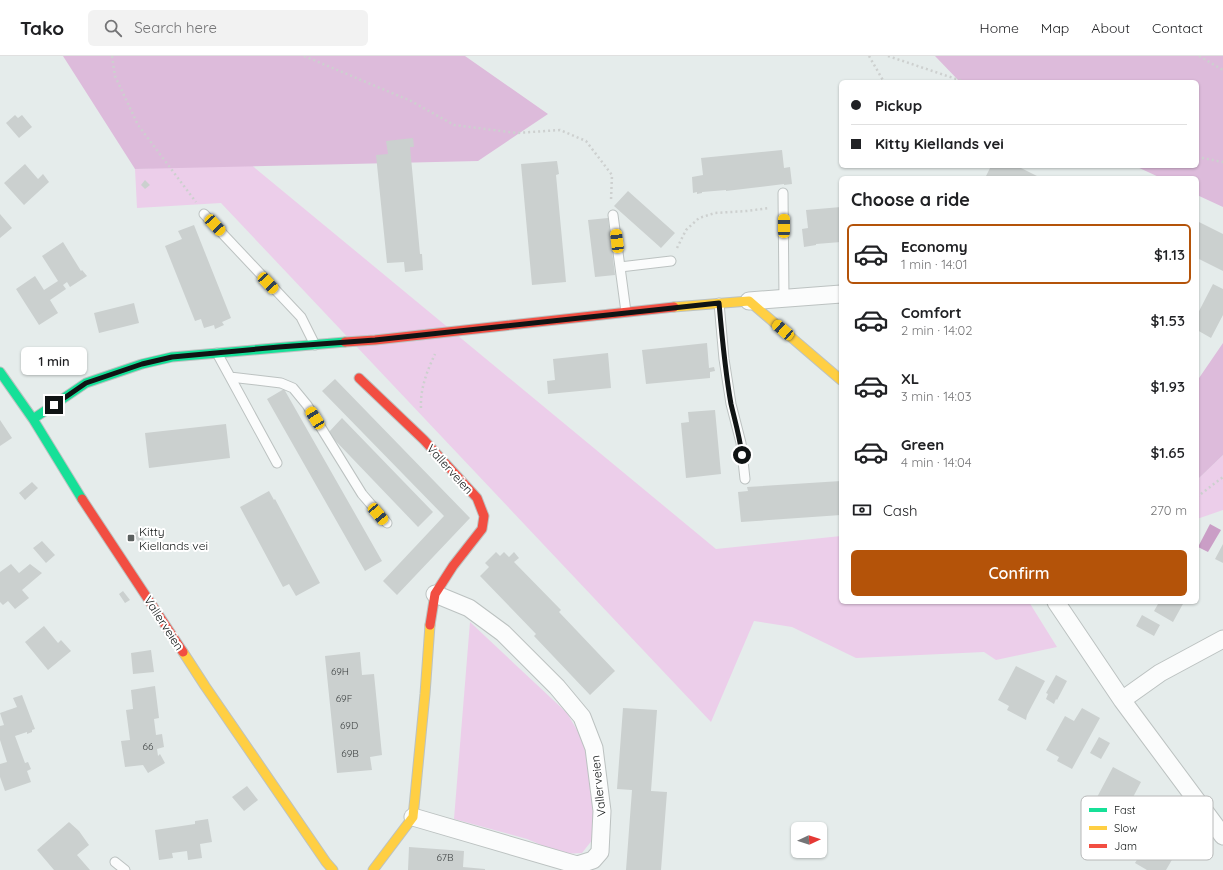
<!DOCTYPE html>
<meta charset="utf-8">
<style>
:root{--surface:#fff;--page:#f2f2f2;--text:#202124;--muted:#757577;--line:#e0e0e0;--accent:#b45309}
body{margin:0;font-family:Quicksand,sans-serif;background:var(--page);color:var(--text);height:100vh;display:flex;flex-direction:column;font-size:15px;white-space:nowrap}
*{box-sizing:border-box;margin:0}
p{font-size:13px;color:var(--muted)}
.icon{flex:none;width:22px;height:22px;fill:none;stroke:currentColor;stroke-width:2;stroke-linecap:round;stroke-linejoin:round}
.map{position:relative;flex:1;overflow:hidden}
.panel{position:absolute;left:839px;top:120px;width:360px;height:428px;display:flex;flex-direction:column;background:var(--surface);border-radius:6px;box-shadow:0 1px 3px #0004}
.panel>*{flex:none}
.banner{position:absolute;left:839px;top:24px;width:360px;height:88px;border-radius:6px;box-shadow:0 1px 3px #0004;display:grid;align-content:center;height:88px;padding:0 12px;background:var(--surface)}
.needle{width:26px;rotate:86deg}
.fabs{position:absolute;left:791px;top:766px;display:grid;gap:8px}
.fabs a{display:grid;place-items:center;width:36px;height:36px;border-radius:6px;background:var(--surface);box-shadow:0 1px 3px #0004;font-size:20px}
.end{position:absolute;width:18px;height:18px;margin:-9px;border:5px solid #101414;background:#fff;box-shadow:0 0 0 2px #fff}
.from{border-radius:50%}
.bubble{position:absolute;height:28px;border-radius:6px;background:var(--surface);box-shadow:0 1px 3px #0004;font-size:13px;font-weight:600;line-height:28px;text-align:center}
.car{position:absolute;width:12px;height:24px;margin:-12px -6px;border-radius:5px;box-shadow:0 0 3px 1px #0007;background:linear-gradient(#f5c518 24%,#345 0 40%,#f5c518 0 76%,#345 0 86%,#f5c518 0)}
.banner b{display:flex;align-items:center;gap:14px;height:38px;font-size:15px}
.banner b+b{border-top:1px solid var(--line)}
.banner i{width:10px;height:10px;background:var(--text)}
ul{padding:0;list-style:none}
li{display:flex;align-items:center;gap:12px;height:60px;margin:0 8px 6px;padding:0 4px;border:2px solid transparent;border-radius:6px}
li div{flex:1}
li b{display:block;font-size:15px}
li em{font-style:normal;font-weight:600}
li.current{border-color:var(--accent)}
li>.icon{width:36px;height:36px;stroke-width:1.5}
h2{padding:0 12px;font-size:18px;line-height:48px}
.pay{display:flex;align-items:center;gap:10px;height:44px;padding:0 12px;font-size:15px}
.pay p{margin-inline-start:auto}
.primary-button{display:flex;gap:8px;margin-top:auto;padding:8px 12px}
.primary-button a{flex:1;height:46px;border-radius:6px;background:var(--accent);color:#fff;font-size:16px;font-weight:600;line-height:46px;text-align:center}
header{display:flex;align-items:center;gap:24px;box-sizing:border-box;height:56px;padding:0 20px;background:var(--surface);border-bottom:1px solid var(--line)}
header strong{font-size:19px}
nav{display:flex;gap:22px;margin-inline-start:auto;font-size:14px}
.search{width:280px;height:36px;background:var(--page);display:flex;align-items:center;gap:10px;box-sizing:border-box;padding:0 14px;border-radius:6px;color:var(--muted);font-size:15px}
.map>svg:first-child{display:block}
.green{fill:#ecceea}
.forest{fill:#ddbbdb}
.water{fill:#ca9ec6}
.building{fill:#cbd0cf}
.lines{fill:none;stroke-linecap:round;stroke-linejoin:round}
.lane-casing{stroke:#bcc2c1;stroke-width:11}
.street-casing{stroke:#bcc2c1;stroke-width:19}
.fast-casing{stroke:#bcc2c1;stroke-width:11}
.slow-casing{stroke:#bcc2c1;stroke-width:11}
.jam-casing{stroke:#bcc2c1;stroke-width:11}
.path{stroke:#cdd0cf;stroke-width:2.5;stroke-dasharray:2 3;stroke-linecap:butt}
.lane{stroke:#fbfcfc;stroke-width:9}
.street{stroke:#fbfcfc;stroke-width:17}
.fast{stroke:#16e098;stroke-width:9}
.slow{stroke:#ffcf43;stroke-width:9}
.jam{stroke:#f24e42;stroke-width:9}
.route{stroke:#101414;stroke-width:5}
.poi-dot{fill:#5b605f;stroke:#fff;stroke-width:1.5}
.labels{text-anchor:middle;dominant-baseline:central;stroke-width:4;stroke-linejoin:round;paint-order:stroke}
.number-label{font-size:10px;fill:#3f4343}
.street-label{font-size:12px;fill:#101414;stroke:#fff}
.poi-label{font-size:12px;fill:#101414;stroke:#fff;text-anchor:start}
.key{fill:#fff;stroke:#b7b8b8;stroke-width:1}
.key-label{font-size:11px;fill:#101414}
</style>
<header>
<strong>Tako</strong>
<div class="search"><svg class="icon" aria-label="search" viewBox="0 0 24 24"><circle cx="10" cy="10" r="6"/><path d="M15 15l6 6"/></svg>Search here</div>
<nav><a>Home</a><a>Map</a><a>About</a><a>Contact</a></nav>
</header>
<div class="map">
<svg width="1223" height="814" viewBox="0 0 1223 814">
<rect width="100%" height="100%" fill="#e5eceb"/>
<path class="green" d="M249,107L716,493L841,480V546H1029L1057,591L996,604L984,596L856,602L792,571L754,565L711,666L221,147L137,152L135,113Z
M1223,399V454L1197,463V424Z
M470,566L567,657L584,686L594,741L593,783L582,797L563,798L527,783L454,763Z"/>
<path class="forest" d="M63,0H465L548,58L478,105L135,113Z
M935,0H1223V151L1197,139V122H1161L1135,110H1197V26H960Z
M1223,287V399L1197,424V325Z"/>
<path class="water" d="M1210,468L1221,474L1208,496L1198,491Z"/>
<path class="building" d="M15,59L18,62L22,59L32,71L19,82L6,67Z
M413,82L414,91H410L420,198H422L423,214L405,216L404,206L387,207L376,99L388,98L386,85Z
M782,94L784,112L790,111L792,128L784,129V128L726,135V134L702,136V137L697,138V136L693,137L692,121L703,119L701,102Z
M557,105L559,118L556,119L566,226L532,229L521,108Z
M25,108L38,123L43,118L49,126L24,149L4,127Z
M991,110H1017L1041,122H985Z
M145,124L150,129L145,133L141,129Z
M628,135L675,177L661,192L614,150Z
M841,151V186L816,188V189L804,191L802,173L808,172L806,154Z
M0,158L12,172L0,182Z
M608,162L615,219L595,221L588,164Z
M1197,165L1223,178V215L1197,202Z
M194,169L231,262L222,266L224,269L215,273L214,269L204,272L201,263L195,265L165,190L182,183L178,175Z
M63,186L81,215L82,214L87,220L70,231L67,226L63,229L66,233L50,244L58,257L39,269L16,233L35,220L44,234L58,225L42,200Z
M1213,228L1223,233V259L1211,282L1197,274V259Z
M134,247L139,267L99,277L94,257Z
M707,287L709,312L714,311L715,315L710,316V322L646,328L642,294Z
M608,297L611,332L548,338L547,325L555,324L553,303Z
M335,323L470,462L397,539L383,525L444,460L322,335Z
M284,333L382,505L365,515L267,343Z
M715,354L721,418L686,422L681,367L689,366L688,356Z
M342,362L433,456L418,471L328,377Z
M0,364L12,382L0,390Z
M226,368L230,402L149,412L145,377Z
M841,425V459L741,466L738,436L748,435L747,431Z
M32,426L38,432L25,444L19,437Z
M269,435L274,444L275,443L320,527L296,540L289,528L283,531L240,451Z
M138,475L144,484L139,487L133,478Z
M42,485L55,499L46,507L33,492Z
M1223,488V507L1215,503Z
M496,496L500,500L504,496L509,501L514,496L519,502L514,506L561,554L559,556L615,615L590,639L534,580L536,578L480,520L489,511L485,507Z
M11,508L19,517L30,508L42,517L22,534L29,542L15,553L8,545L3,549L0,546V516Z
M123,535L130,544L125,547L119,538Z
M1154,546H1184L1173,566L1154,555L1158,548Z
M1142,559L1160,569L1154,580L1136,570Z
M44,570L58,587L61,584L71,595L48,614L25,586Z
M151,594L154,616L133,618L131,597Z
M360,596L362,619L374,618L382,699L370,701L372,714L337,717L325,600Z
M1016,610L1045,625L1027,659L1026,664L1007,654L1009,650L998,644Z
M1056,619L1067,625L1057,644L1056,643L1054,648L1046,643L1048,638L1046,637Z
M155,630L159,662L154,663L156,679L162,678L164,691L157,693L158,700L160,698L165,707L148,717L143,709L125,711L121,685L130,684L126,654L133,653L131,634Z
M22,639L35,673L32,674V676L27,678V676L15,680L25,707L28,706L31,713L27,715L31,726L5,735L0,721V708L7,706L0,684V670L4,669L0,657L17,651L13,642Z
M623,652L657,654L651,735L667,736L661,814H626L632,734L617,733Z
M1082,652L1100,662L1072,713L1057,705L1059,701L1046,694L1065,660L1074,665Z
M1099,681L1110,687L1101,703L1090,697Z
M1113,711L1141,726L1121,764L1107,756L1109,753L1095,745Z
M247,730L258,744L244,755L232,741Z
M208,763L212,786L200,788L202,802L188,804L187,795L172,797L173,802L159,804L155,774L195,768V765Z
M69,766L79,775L89,789L77,799L90,814H54L37,794Z
M1147,787L1173,802L1166,814H1147L1135,807Z
M409,791L464,795L463,811L485,813V814H408Z"/>
<g class="lines">
<g class="lane-casing">
<path id="lane" d="M783,137L784,242
M204,158L301,261L315,289
M613,159L626,256
M620,211L671,205
M719,247L724,303L731,348L741,387L745,423
M217,297L277,407
M230,321L281,327L293,332L307,349L362,438L387,467
M115,806L125,814"/>
</g>
<g class="street-casing">
<path id="street" d="M749,245L841,238
M1056,546L1122,644
M1223,583L1160,617L1122,644L1223,780
M413,761L577,809L593,804L600,796L602,755L594,692L582,661L557,631L503,577L469,552L435,538"/>
</g>
<g class="fast-casing">
<path id="fast" d="M0,316L33,363L82,443
M33,363L86,327L142,308L172,301L345,286"/>
</g>
<g class="slow-casing">
<path id="slow" d="M674,251L749,245L841,324
M183,596L205,630L326,806L333,814
M373,814L413,761L425,638L430,569"/>
</g>
<g class="jam-casing">
<path id="jam" d="M345,286L375,284L674,251
M359,322L424,384L477,442L484,460L482,473L453,510L435,538L430,569
M82,443L183,596"/>
</g>
<path class="path" d="M112,0L115,20L138,69L196,146
M304,0L411,45L454,69L517,77L560,74L586,85L612,119L611,144
M869,0L884,26
M888,0L965,26
M1199,0L1223,14
M1197,101L1223,106
M677,192L686,174L699,162L715,157L747,155L769,152
M421,352C420,333 427,315 435,298
M1197,441L1223,421"/>
<use href="#lane" class="lane"/>
<use href="#street" class="street"/>
<use href="#fast" class="fast"/>
<use href="#slow" class="slow"/>
<use href="#jam" class="jam"/>
</g>
<g class="lines">
<path class="route" d="M54,349L86,327L142,308L172,301L279,291L375,284L719,247C722,281 725,315 731,348C735,365 740,382 742,399"/>
</g>
<rect class="poi-dot" x="127" y="478" width="8" height="8" rx="2"/>
<g class="labels">
<g class="number-label">
<text x="340" y="615">69H</text>
<text x="344" y="642">69F</text>
<text x="349" y="669">69D</text>
<text x="148" y="690">66</text>
<text x="350" y="697">69B</text>
<text x="445" y="801">67B</text>
</g>
<g class="street-label">
<text transform="translate(450 413) rotate(48)">Vallerveien</text>
<text transform="translate(164 567) rotate(57)">Vallerveien</text>
<text transform="translate(598 730) rotate(-96)">Vallerveien</text>
</g>
<g class="poi-label">
<text x="139" y="475">Kitty<tspan x="139" dy="14">Kiellands vei</tspan></text>
</g>
</g>
<rect x="1081" y="740" width="132" height="64" rx="6" class="key"/>
<rect x="1089" y="752" width="18" height="4" fill="#16e098"/>
<rect x="1089" y="770" width="18" height="4" fill="#ffcf43"/>
<rect x="1089" y="788" width="18" height="4" fill="#f24e42"/>
<g class="key-label">
<text x="1114" y="758">Fast</text>
<text x="1114" y="776">Slow</text>
<text x="1114" y="794">Jam</text>
</g>
</svg>
<div class="fabs">
<a><svg class="needle" viewBox="-14 -14 28 28"><path d="M0-13l5 13h-10z" fill="#e53935"/><path d="M0 13l5-13h-10z" fill="#757577"/></svg></a>
</div>
<i class="end from" style="left:742px;top:399px"></i>
<i class="end" style="left:54px;top:349px"></i>
<div class="bubble" style="left:21px;top:291px;width:66px">1 min</div>
<i class="car" style="left:215px;top:169px;rotate:137deg"></i>
<i class="car" style="left:784px;top:170px;rotate:0deg"></i>
<i class="car" style="left:617px;top:185px;rotate:353deg"></i>
<i class="car" style="left:268px;top:227px;rotate:137deg"></i>
<i class="car" style="left:783px;top:274px;rotate:311deg"></i>
<i class="car" style="left:315px;top:362px;rotate:328deg"></i>
<i class="car" style="left:378px;top:458px;rotate:140deg"></i>
<div class="banner">
<b><i class="from"></i>Pickup</b>
<b><i></i>Kitty Kiellands vei</b>
</div>
<section class="panel">
<h2>Choose a ride</h2>
<ul>
<li class="current"><svg class="icon" aria-label="car" viewBox="0 0 24 24"><path d="M5 17H2v-5l4-1 3-4h7l3 4 3 1v5h-3M9 17h6M6 11h13"/><circle cx="7" cy="17" r="2"/><circle cx="17" cy="17" r="2"/></svg><div><b>Economy</b><p>1 min · 14:01</p></div><em>$1.13</em></li>
<li><svg class="icon" aria-label="car" viewBox="0 0 24 24"><path d="M5 17H2v-5l4-1 3-4h7l3 4 3 1v5h-3M9 17h6M6 11h13"/><circle cx="7" cy="17" r="2"/><circle cx="17" cy="17" r="2"/></svg><div><b>Comfort</b><p>2 min · 14:02</p></div><em>$1.53</em></li>
<li><svg class="icon" aria-label="car" viewBox="0 0 24 24"><path d="M5 17H2v-5l4-1 3-4h7l3 4 3 1v5h-3M9 17h6M6 11h13"/><circle cx="7" cy="17" r="2"/><circle cx="17" cy="17" r="2"/></svg><div><b>XL</b><p>3 min · 14:03</p></div><em>$1.93</em></li>
<li><svg class="icon" aria-label="car" viewBox="0 0 24 24"><path d="M5 17H2v-5l4-1 3-4h7l3 4 3 1v5h-3M9 17h6M6 11h13"/><circle cx="7" cy="17" r="2"/><circle cx="17" cy="17" r="2"/></svg><div><b>Green</b><p>4 min · 14:04</p></div><em>$1.65</em></li>
</ul>
<div class="pay"><svg class="icon" aria-label="cash" viewBox="0 0 24 24"><path d="M3 7h18v10H3z"/><circle cx="12" cy="12" r="2"/></svg>Cash<p>270 m</p></div>
<div class="primary-button"><a>Confirm</a></div>
</section>
</div>
